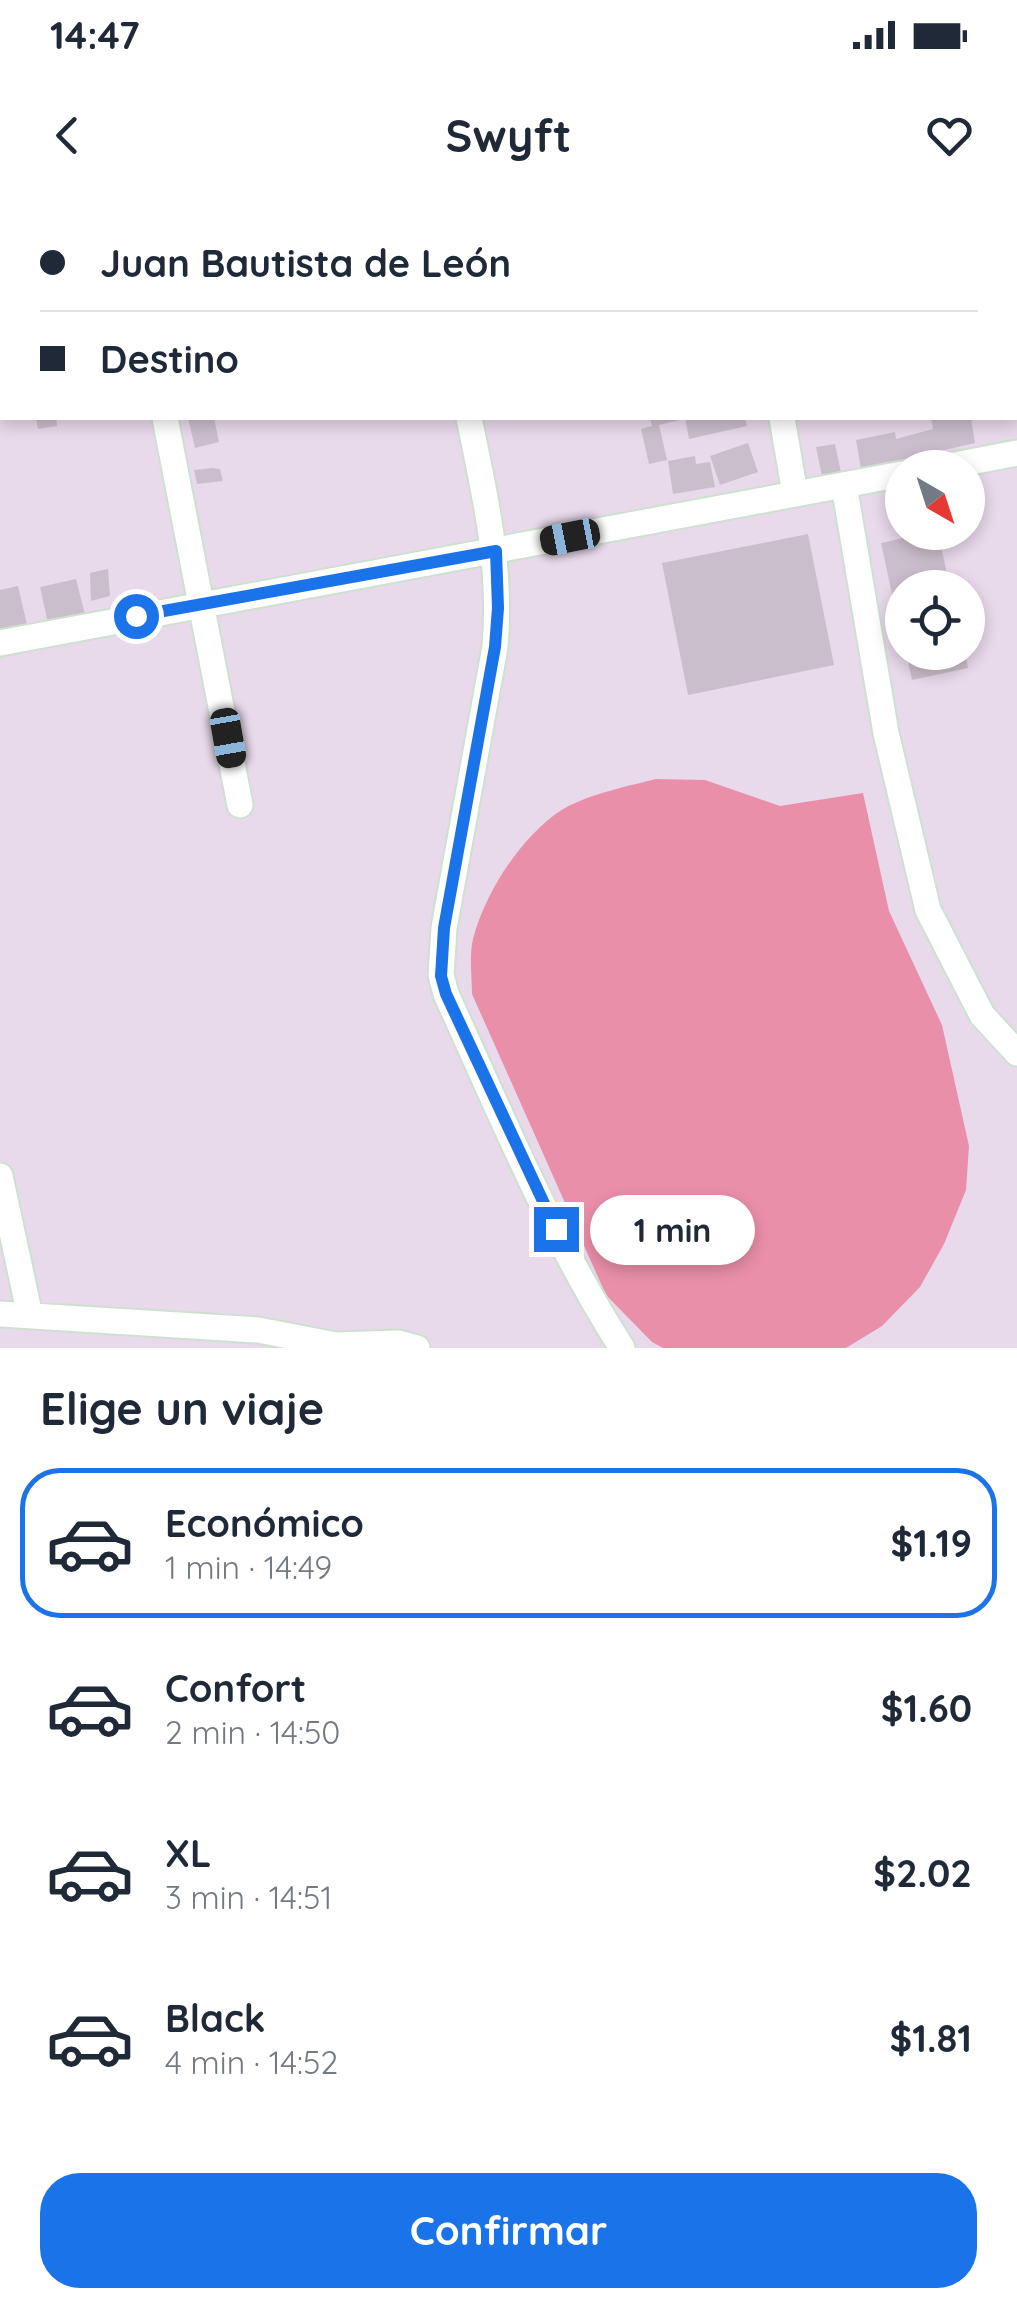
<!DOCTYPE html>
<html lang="es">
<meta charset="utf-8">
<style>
:root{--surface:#fff;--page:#f6f6f7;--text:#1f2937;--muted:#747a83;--line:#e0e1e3;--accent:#1a73e8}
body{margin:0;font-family:Quicksand,sans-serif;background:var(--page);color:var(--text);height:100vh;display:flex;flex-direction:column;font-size:38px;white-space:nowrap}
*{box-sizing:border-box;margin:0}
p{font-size:32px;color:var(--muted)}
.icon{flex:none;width:55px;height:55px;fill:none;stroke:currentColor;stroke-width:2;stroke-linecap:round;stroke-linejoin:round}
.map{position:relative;height:1148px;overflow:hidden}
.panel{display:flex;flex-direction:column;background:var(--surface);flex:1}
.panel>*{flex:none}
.hud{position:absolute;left:0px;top:0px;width:1018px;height:220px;box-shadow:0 5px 15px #0003;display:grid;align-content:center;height:220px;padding:0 40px;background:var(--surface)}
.needle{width:65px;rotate:141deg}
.tools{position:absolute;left:885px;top:250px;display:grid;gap:20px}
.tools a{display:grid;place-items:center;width:100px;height:100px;border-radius:50%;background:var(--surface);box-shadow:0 5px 15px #0003;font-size:50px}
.end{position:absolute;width:45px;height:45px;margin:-22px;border:12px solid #1a73e8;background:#fff;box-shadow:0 0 0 5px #fff}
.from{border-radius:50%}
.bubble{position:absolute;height:70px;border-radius:35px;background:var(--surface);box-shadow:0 5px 15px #0003;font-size:32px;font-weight:700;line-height:70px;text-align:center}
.car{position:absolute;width:30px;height:60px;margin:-30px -15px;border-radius:12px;box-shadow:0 0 8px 2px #0007;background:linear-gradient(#222 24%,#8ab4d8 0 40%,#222 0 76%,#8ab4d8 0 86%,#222 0)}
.hud b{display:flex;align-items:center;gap:35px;height:95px;font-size:38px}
.hud b+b{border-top:2px solid var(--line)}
.hud i{width:25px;height:25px;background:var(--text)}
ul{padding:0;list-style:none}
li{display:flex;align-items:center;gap:30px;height:150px;margin:0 20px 15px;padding:0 20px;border:5px solid transparent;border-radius:40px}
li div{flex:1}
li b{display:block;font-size:38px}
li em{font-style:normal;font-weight:700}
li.on{border-color:var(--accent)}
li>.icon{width:90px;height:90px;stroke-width:1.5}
h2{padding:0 40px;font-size:45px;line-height:120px}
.button{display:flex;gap:20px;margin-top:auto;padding:20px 40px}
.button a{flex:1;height:115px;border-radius:40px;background:var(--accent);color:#fff;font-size:40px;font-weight:700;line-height:115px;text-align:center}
.status{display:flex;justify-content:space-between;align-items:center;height:70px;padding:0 50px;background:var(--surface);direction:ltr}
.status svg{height:28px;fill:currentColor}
header{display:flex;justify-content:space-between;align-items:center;height:130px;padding:0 40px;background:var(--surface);font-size:45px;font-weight:700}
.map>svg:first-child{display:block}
.pitch{fill:#ea8fa9}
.building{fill:#cbbecc}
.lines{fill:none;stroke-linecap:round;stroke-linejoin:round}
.minor-casing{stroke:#cee1d0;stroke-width:29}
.minor{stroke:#fff;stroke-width:25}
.route{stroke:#1a73e8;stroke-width:12}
</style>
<div class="status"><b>14:47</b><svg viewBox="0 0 49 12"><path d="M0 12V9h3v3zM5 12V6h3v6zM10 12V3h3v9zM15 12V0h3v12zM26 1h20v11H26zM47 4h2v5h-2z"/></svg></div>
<header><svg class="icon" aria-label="back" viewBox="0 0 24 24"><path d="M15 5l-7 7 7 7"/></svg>Swyft<svg class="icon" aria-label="heart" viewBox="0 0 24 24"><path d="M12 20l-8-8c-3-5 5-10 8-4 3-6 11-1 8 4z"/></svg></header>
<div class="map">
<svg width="1017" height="1148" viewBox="0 0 1017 1148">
<rect width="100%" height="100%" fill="#e8d9eb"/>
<path class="pitch" d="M656,579L705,580L780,606L863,593L889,711L942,825L969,946L966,990L944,1044L920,1087L882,1126L846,1148H663L652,1142L606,1095L472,794C472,777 469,756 473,739C485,694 516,645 553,616C578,596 625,587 656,579Z"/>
<path class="building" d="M36,218H56L57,226L38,229Z
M188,218H214L219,242L195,248Z
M650,218L684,219L659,225L667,260L649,264L641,229L652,226Z
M685,218H745L747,226L689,239Z
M931,218H971L975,243L861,269L856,240L895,232L896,239L933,229Z
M748,243L758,272L720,285L710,256Z
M835,244L843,282L824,286L816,247Z
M695,256L696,264L710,262L715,287L673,294L668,261Z
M212,268L220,269L223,281L197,284L194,270Z
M929,332H938L950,388H902V402L894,403L881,343Z
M808,334L834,465L688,495L662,363Z
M108,369L110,396L91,401L90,373Z
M76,379L86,419L49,428L40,387Z
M18,386L28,429L0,436V390Z
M154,394L158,409L125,417L121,403Z
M906,452H965L968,468L912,480Z"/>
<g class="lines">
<g class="minor-casing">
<path id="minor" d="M121,0L122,2
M427,0V2
M745,0L746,2
M611,2L623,0
M0,119L2,118
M165,218L240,605
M469,218C485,296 502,366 495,447L444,728L441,775L446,794C501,914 551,1037 622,1148
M782,218L795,294
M939,268L1017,253
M844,285L886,533L928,710L982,815L1017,853
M0,443L902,274
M0,976L30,1116
M0,1114L258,1130L336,1145L399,1143L417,1148"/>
</g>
<use href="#minor" class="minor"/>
</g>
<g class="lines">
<path class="route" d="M136,416L496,351L498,408L495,447L444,728L441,776L446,794L556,1029"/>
</g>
</svg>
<div class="tools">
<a><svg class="needle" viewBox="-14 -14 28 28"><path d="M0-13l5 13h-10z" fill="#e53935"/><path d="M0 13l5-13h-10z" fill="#747a83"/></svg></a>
<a><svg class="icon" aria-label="locate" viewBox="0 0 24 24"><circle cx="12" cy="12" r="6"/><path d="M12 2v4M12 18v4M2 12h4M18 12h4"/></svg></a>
</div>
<i class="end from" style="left:136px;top:416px"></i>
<i class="end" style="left:556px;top:1029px"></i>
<div class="bubble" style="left:590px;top:995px;width:165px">1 min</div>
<i class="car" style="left:570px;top:337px;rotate:259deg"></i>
<i class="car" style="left:228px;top:538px;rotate:170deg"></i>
<div class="hud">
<b><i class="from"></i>Juan Bautista de León</b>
<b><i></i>Destino</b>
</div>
</div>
<section class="panel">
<h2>Elige un viaje</h2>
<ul>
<li class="on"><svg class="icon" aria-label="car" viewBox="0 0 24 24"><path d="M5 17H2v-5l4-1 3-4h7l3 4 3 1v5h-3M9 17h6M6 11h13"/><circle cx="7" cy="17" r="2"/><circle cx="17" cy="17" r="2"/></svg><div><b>Económico</b><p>1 min · 14:49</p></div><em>$1.19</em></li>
<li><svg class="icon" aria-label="car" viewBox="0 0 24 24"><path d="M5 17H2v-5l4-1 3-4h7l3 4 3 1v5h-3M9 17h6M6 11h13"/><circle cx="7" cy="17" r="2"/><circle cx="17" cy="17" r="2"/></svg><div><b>Confort</b><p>2 min · 14:50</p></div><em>$1.60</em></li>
<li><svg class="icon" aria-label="car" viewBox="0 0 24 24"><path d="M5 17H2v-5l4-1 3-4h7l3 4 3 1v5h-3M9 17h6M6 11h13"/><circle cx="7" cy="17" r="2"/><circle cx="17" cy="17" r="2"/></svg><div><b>XL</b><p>3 min · 14:51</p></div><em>$2.02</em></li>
<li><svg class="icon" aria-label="car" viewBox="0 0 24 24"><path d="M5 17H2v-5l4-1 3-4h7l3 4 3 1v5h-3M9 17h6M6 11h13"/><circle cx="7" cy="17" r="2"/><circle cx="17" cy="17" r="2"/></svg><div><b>Black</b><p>4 min · 14:52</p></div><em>$1.81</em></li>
</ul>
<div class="button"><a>Confirmar</a></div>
</section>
